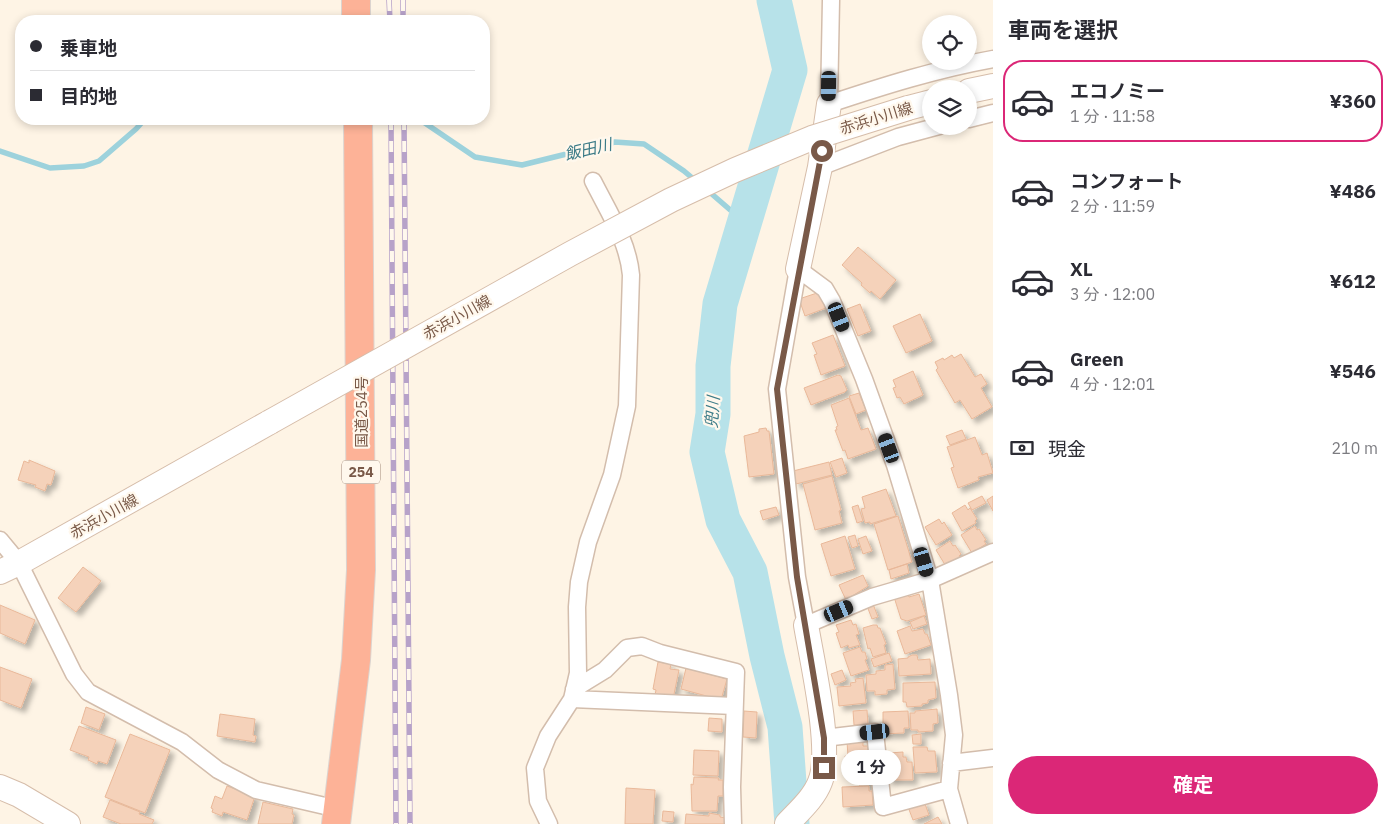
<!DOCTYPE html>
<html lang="ja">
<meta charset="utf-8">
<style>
:root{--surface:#fff;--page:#f2f2f3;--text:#2b2b33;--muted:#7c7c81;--line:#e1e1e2;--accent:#db2777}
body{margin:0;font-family:"IBM Plex Sans","Noto Sans JP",sans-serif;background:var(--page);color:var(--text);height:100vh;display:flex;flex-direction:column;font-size:19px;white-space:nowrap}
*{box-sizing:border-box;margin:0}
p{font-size:16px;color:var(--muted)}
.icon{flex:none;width:28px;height:28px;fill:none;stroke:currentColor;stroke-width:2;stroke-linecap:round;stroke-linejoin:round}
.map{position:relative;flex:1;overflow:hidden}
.drawer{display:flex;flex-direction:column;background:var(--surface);width:400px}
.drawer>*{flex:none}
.guide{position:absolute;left:15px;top:15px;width:475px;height:110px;border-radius:20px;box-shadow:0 2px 8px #0003;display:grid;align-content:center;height:110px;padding:0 15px;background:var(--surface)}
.buttons{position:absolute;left:922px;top:15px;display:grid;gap:10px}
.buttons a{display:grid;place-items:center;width:55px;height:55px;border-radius:50%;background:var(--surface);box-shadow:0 2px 8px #0003;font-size:25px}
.end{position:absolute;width:22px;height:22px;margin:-11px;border:6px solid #795948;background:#fff;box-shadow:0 0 0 2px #fff}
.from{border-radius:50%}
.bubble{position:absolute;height:35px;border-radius:18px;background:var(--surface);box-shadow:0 2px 8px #0003;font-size:16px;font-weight:700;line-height:35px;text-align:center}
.car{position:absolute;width:15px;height:30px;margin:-15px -8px;border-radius:6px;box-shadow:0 0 4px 1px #0007;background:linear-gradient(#222 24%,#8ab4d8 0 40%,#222 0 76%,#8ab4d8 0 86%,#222 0)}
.guide b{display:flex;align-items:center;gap:18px;height:48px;font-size:19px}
.guide b+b{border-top:1px solid var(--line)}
.guide i{width:12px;height:12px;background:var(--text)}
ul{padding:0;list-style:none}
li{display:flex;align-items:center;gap:15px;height:82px;margin:0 10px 8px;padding:0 5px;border:2px solid transparent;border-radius:20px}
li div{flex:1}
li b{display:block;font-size:19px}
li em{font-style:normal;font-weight:700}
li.on{border-color:var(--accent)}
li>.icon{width:45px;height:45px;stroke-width:1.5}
h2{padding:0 15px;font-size:22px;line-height:60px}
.pay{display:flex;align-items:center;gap:12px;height:55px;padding:0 15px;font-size:19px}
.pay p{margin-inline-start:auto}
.cta{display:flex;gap:10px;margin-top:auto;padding:10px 15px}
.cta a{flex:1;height:58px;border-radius:30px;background:var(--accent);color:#fff;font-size:20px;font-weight:700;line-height:58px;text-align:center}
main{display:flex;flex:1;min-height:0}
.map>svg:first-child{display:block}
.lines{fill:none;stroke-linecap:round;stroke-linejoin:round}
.stream{stroke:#9dd2dc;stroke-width:5.5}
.river{stroke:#b7e2e9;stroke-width:35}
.building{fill:#f5d2ba;stroke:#e9b899;filter:url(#shadow)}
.street-casing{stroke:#d3bdac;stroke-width:19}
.secondary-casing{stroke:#d6bdaa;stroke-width:26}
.highway-casing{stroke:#dcd4cf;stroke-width:30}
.street{stroke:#fff;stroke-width:16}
.secondary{stroke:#fff;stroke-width:24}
.highway{stroke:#fdb297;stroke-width:28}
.rail-casing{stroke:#b7a2c9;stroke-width:5.5}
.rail{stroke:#fff8ed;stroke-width:4;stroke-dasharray:11;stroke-linecap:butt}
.secondary-bridge-casing{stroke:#d6bdaa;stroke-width:26;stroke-linecap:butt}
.secondary-bridge{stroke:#fff;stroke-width:24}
.route{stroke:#795948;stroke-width:6}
.labels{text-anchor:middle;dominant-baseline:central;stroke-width:4.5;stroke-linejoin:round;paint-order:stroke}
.shield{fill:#fff8ed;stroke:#a1897a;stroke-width:1}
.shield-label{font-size:14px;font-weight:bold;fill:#795948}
.street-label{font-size:15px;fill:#795948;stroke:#fff8ed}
.water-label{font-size:16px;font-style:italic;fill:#3c7b87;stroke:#fff8ed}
</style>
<main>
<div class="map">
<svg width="993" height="824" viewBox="0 0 993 824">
<defs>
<filter id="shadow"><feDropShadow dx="4.5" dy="4.5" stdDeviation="2.5" flood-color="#0004"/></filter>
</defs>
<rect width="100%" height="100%" fill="#fef4e5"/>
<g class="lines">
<path class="stream" d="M419,119L475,157L522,165L615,142L644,144L684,171L697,182
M0,151L50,168L84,166L99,161L136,129L145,119
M706,189L743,221"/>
<path class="river" d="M774,0L790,70L720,304L713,366V414L707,452L723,520L750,572L767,656L785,727L792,824"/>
</g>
<path class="building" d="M858,247L896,280L880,299L871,291L870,293L861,285L862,283L842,265Z
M820,292L826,308L805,316L799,299Z
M860,304L871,331L858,336L847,309Z
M920,314L932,341L906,353L893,326Z
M833,335L845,366L821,375L814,355L817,354L812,343Z
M961,354L975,377L981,374L987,384L981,388L992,407L972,419L960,400L955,403L936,370L938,368L935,362L943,358L944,360L952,355L954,358Z
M913,371L923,395L904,404L900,397L897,398L893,388L896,387L893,380Z
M838,375L841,376L847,390L845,392L811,405L804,388Z
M859,393L866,410L856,414L849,396Z
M849,398L861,430L868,428L876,449L848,459L845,450L843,451L835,430H837L836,427L838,426L831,405Z
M766,428L767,431H769L774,474L749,477L744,436L759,432V429Z
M962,430L966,439L950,445L946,436Z
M975,437L982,455L987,453L993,473L978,477L979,480L958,488L951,468L954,467L947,447Z
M842,458L847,473L836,477L830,462Z
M29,460L55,471L51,485L47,484L45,491L35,487L36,485L18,480L24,461L29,463Z
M829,462L832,475L796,484L793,471Z
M832,476L841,510L839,511L842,523L815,530L803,484Z
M886,489L896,516L870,524V522L865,523L861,509L865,508L862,497Z
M982,496L986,503L972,510L968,503Z
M993,496V511L987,500Z
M858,505L863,521L857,523L852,507Z
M965,505L968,510L970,508L977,519L975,521L976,523L962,531L952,513Z
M776,507L779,515L763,520L760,511Z
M898,516L912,562L888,570L874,524Z
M939,519L942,524L944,522L952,535L936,545L925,527Z
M975,526L977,530L979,529L986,540L984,541L986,544L972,553L961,535Z
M855,535L858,546L852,548L848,537Z
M845,536L855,569L831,576L821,544Z
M866,536L872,551L863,554L858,539Z
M950,541L953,546L955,545L961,554L959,556L961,559L947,568L936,550Z
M907,564L909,573L891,579L889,570Z
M83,567L101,581L76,612L58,598Z
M863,575L868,586L846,600L839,585Z
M907,592L909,597L919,594L926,615L907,621L901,619L894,597Z
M873,604L878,617L872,619L867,606Z
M0,605L35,620L25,644L0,633Z
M924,616L927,624L913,629L910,622Z
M851,620L853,625L856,624L859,634L856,635L860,645L849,648L848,645L841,648L836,633L839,632L836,625Z
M873,625H877L878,628H880L886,644L884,645L886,653L873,657L870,648L868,649L863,628Z
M910,626L912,631L923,629L925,634H927L931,645L905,654L897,631Z
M860,647L862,652H865L867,659L865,660L869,670L851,676L843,653Z
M889,653L892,661L874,667L871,659Z
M912,655H917L918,660L930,659L931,674L899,676L898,659L908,658V657Z
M658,662L671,664L670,669L679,670L673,699L655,695L656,690L653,689Z
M893,664L895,689L887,690V694L875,695V691H867L866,675L876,674V671L885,670V665Z
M0,667L32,679L21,708L0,700Z
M686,668L727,679L721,700L681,689Z
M842,670L846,680L835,685L831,674Z
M863,678L866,703L839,706L837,687L851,686L850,683L856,682L855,679Z
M935,682L936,698L928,700V703L922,704V706L907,707L906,702H903V683Z
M86,707L105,714L99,730L81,723Z
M937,709L938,723L933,724V731L918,732V730H911L910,713H915V711Z
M867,710L868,724L854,725L853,711Z
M744,711L757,712L756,738L743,737Z
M908,711L909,728H904V733L883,734V712Z
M220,714L255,719L253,735L256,736L255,742L217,736Z
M709,718L722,719V732L708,731Z
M79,726L116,740L107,764L98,761L97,764L88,760L89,757L70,750Z
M130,734L170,750L145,813L105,797Z
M921,734V744H913L912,735Z
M863,741V746H869L870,760L864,761L865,769L846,770L845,756H848L847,742Z
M913,747H927L928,751H935L937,772L915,773Z
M694,750L719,751L718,776L693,775Z
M903,752V757H906L907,762H912L913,780H889L887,755L890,754L889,753Z
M694,777L719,778L718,780H723V796H718L717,811H692L691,784L693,785Z
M872,777L873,784L859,785V778Z
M227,786L255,796L247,820L223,812L222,816L212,812L213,809L211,808L215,796L222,799Z
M869,786V791H872L873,805L843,807L842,787Z
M626,788L655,790L653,824H625Z
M110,800L140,812L139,814L154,820L152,824H121L103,817Z
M924,801L929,815L913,820L908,807Z
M263,802L293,809L292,814L294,815L292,824H258Z
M663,811L674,812L673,822L662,821Z
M709,813L720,815V817L726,818L725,824H685L686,814L709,816Z
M938,817L942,824H924Z"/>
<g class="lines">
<g class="street-casing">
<path id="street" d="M831,0L829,104C883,86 937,69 993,59
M969,119L993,113
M820,167L898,137L939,126
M0,540L19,563L74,674L88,692L182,742L218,770L256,790L338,809
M574,689L605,670L627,648L642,646L660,653L736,672L732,787L733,824
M572,699L734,706
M824,738L875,732L883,807L949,789
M951,763L993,758
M549,824L538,801L535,768L548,736L572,699L578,673L577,607L579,582L588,542L612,475L627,406L631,275C628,241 608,211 593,181
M959,824L949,789L954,735L949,695L930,580L895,465L864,379L832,301L825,289L798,269L777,389L797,577L806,625L872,597L930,580L993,552"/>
</g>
<g class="secondary-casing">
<path id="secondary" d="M969,91L993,86
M908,108L931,102
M798,269L820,167L829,104
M0,572L19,563L270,422
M0,787L19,795L68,824
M787,824C799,811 814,798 820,782C833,751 812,661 806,625"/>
</g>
<g class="highway-casing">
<path id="highway" d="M356,0V21
M336,824L356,660L361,570L358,119"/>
</g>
<use href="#street" class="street"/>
<use href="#secondary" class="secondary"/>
<use href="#highway" class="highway"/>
<g class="rail-casing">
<path id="rail" d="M389,0L390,21
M403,0V21
M391,119L396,824
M404,119L410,824"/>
</g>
<use href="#rail" class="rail"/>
<g class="secondary-bridge-casing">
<path id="secondary-bridge" d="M270,422L570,254L671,200L735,170L812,138L908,108"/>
</g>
<use href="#secondary-bridge" class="secondary-bridge"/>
</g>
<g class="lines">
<path class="route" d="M822,151L777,389L797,577L824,738V768"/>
</g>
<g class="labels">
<rect class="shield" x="342" y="460.5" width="38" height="23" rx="4"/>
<g class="shield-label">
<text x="361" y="472">254</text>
</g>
<g class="street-label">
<text transform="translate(876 118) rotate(-17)">赤浜小川線</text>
<text transform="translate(457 317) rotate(-29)">赤浜小川線</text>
<text transform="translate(361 412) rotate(-90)">国道254号</text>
<text transform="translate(104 516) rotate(-29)">赤浜小川線</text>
</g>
<g class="water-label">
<text transform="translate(588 149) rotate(-13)">飯田川</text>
<text transform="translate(712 412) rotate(-86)">兜川</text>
</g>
</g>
</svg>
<div class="buttons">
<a><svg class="icon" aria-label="locate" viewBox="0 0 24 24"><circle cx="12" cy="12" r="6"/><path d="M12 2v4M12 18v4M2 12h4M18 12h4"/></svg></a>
<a><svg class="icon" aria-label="layers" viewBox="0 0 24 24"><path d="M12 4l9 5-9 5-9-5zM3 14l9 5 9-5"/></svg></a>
</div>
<i class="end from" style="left:822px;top:151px"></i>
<i class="end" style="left:824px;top:768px"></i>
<div class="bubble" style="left:841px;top:750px;width:60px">1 分</div>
<i class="car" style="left:829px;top:86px;rotate:181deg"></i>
<i class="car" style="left:839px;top:317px;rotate:158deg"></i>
<i class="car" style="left:889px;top:448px;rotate:340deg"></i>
<i class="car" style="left:924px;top:562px;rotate:163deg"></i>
<i class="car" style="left:839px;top:611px;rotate:67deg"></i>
<i class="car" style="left:875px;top:732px;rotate:264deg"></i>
<div class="guide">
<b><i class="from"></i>乗車地</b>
<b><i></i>目的地</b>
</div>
</div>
<section class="drawer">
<h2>車両を選択</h2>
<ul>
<li class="on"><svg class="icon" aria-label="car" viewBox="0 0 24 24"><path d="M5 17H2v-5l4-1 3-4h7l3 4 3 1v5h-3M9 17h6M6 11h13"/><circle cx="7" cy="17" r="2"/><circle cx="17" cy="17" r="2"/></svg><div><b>エコノミー</b><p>1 分 · 11:58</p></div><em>¥360</em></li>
<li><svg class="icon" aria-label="car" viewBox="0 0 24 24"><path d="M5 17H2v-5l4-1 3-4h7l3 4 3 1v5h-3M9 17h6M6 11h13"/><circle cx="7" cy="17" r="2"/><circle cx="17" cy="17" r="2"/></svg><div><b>コンフォート</b><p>2 分 · 11:59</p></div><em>¥486</em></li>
<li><svg class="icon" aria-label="car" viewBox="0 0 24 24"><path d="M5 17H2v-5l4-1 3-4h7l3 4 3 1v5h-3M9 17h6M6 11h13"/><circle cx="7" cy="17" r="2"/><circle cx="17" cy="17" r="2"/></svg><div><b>XL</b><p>3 分 · 12:00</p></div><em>¥612</em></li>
<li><svg class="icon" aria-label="car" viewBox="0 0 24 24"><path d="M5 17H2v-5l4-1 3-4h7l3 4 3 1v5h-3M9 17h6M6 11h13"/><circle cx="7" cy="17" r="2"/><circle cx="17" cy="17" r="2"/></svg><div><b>Green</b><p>4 分 · 12:01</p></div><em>¥546</em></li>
</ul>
<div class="pay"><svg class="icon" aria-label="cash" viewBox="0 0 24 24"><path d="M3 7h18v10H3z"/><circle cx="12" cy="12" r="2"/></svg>現金<p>210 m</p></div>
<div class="cta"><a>確定</a></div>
</section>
</main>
